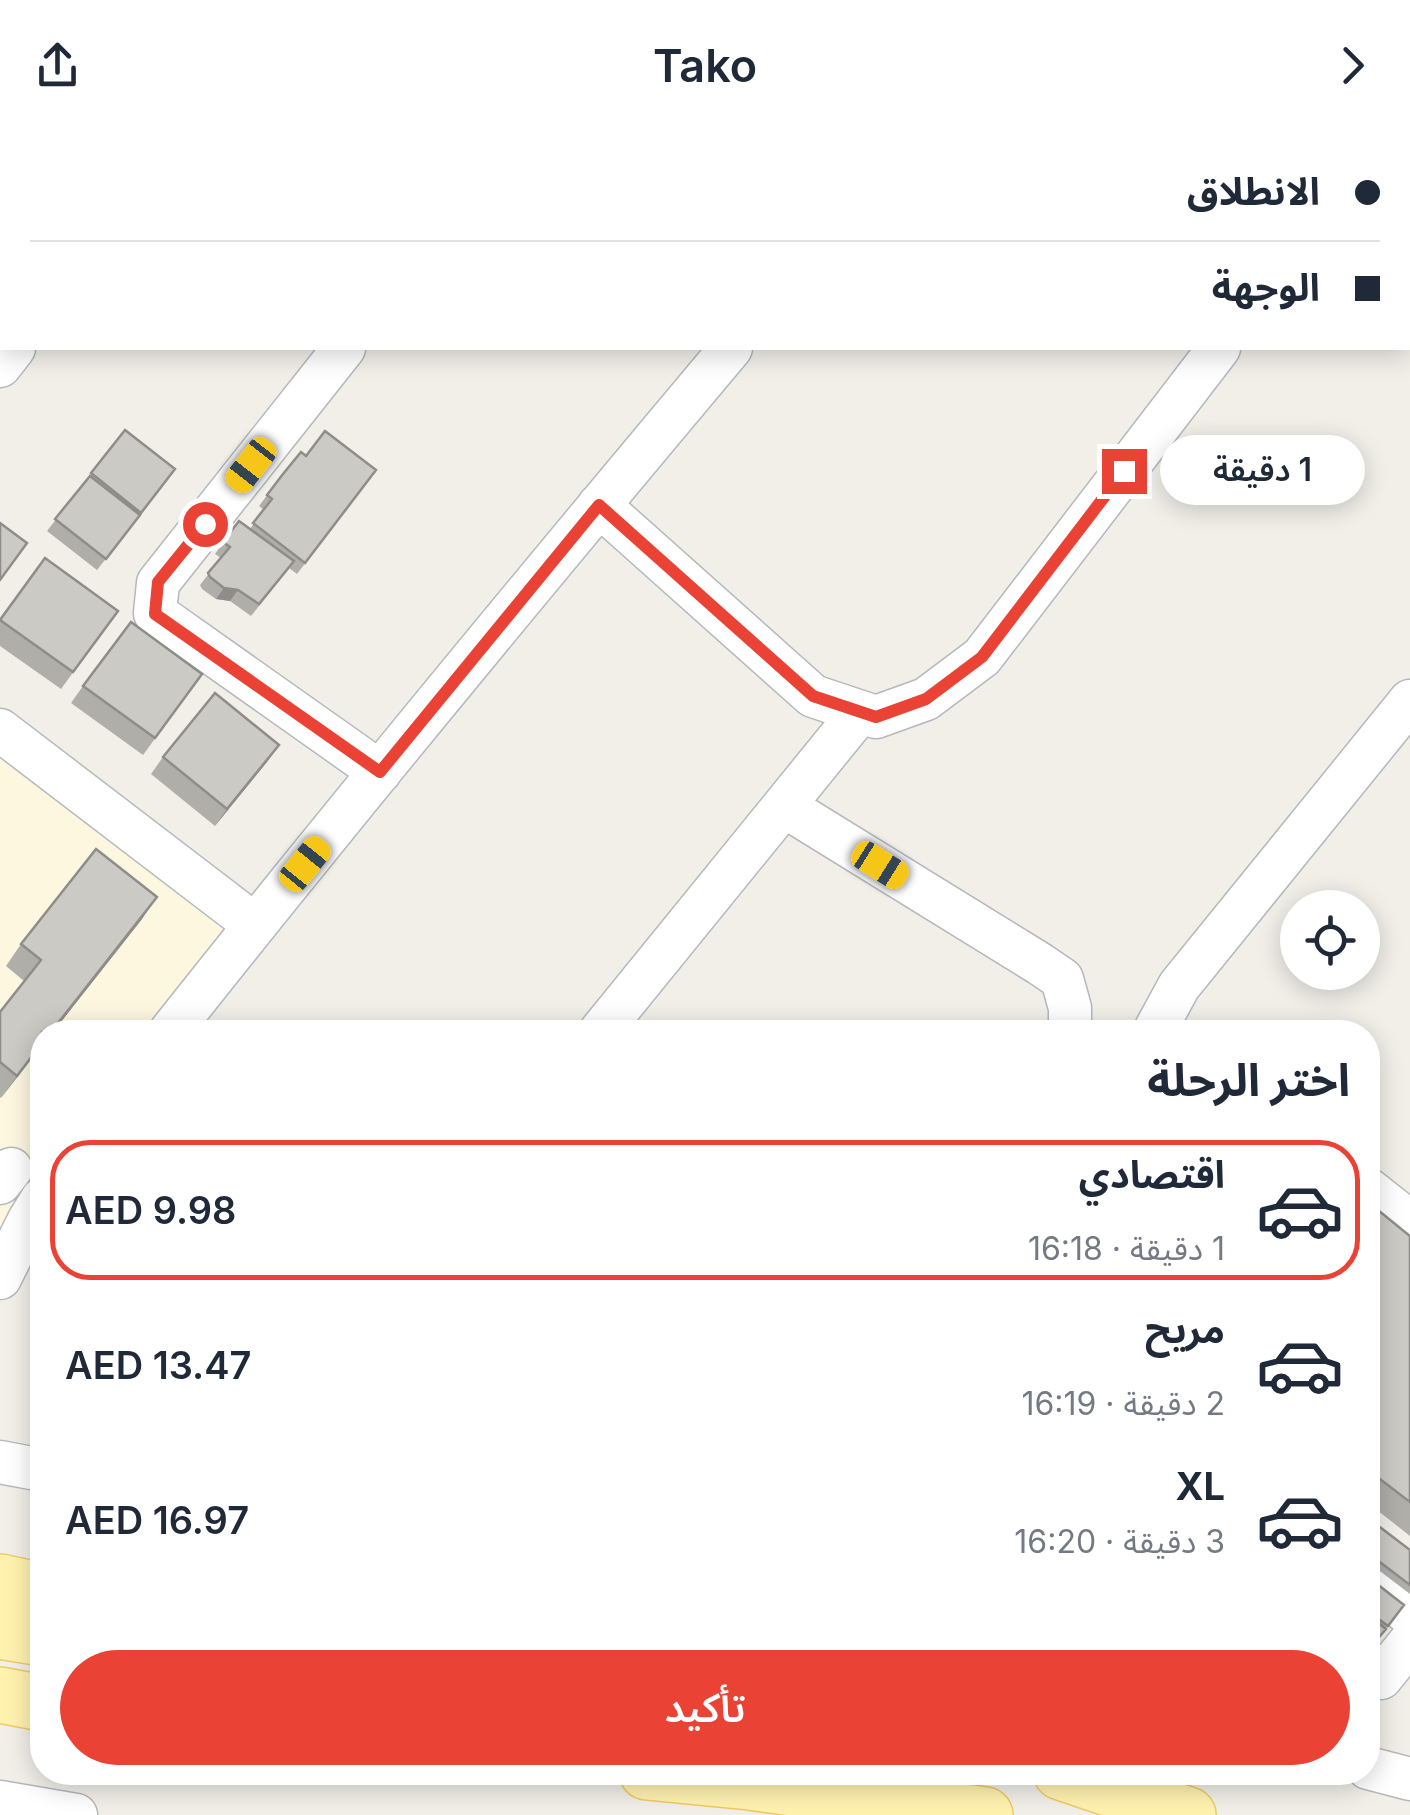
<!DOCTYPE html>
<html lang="ar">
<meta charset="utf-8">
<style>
:root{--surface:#fff;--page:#f6f6f7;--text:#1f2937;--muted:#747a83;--line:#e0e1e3;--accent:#ea4335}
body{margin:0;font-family:Inter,"Noto Sans Arabic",sans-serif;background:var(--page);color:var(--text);direction:rtl;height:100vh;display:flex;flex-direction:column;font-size:38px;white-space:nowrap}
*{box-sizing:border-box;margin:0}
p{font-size:32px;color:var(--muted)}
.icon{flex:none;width:55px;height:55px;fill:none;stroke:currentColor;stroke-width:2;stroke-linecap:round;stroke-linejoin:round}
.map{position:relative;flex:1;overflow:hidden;direction:ltr}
.drawer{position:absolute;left:30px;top:890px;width:1350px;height:765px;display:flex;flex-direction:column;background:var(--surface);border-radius:40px;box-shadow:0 5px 25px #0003;direction:rtl}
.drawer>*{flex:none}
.hud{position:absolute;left:0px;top:0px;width:1410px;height:220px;box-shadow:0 5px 25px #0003;direction:rtl;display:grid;align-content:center;height:220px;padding:0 30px;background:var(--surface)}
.buttons{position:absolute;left:1280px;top:760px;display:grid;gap:20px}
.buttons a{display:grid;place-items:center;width:100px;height:100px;border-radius:50%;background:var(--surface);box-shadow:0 5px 25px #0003;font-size:50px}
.end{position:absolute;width:45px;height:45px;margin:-22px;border:12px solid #ea4335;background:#fff;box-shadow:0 0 0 5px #fff}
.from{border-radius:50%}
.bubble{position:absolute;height:70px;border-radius:35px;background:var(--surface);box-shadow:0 5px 25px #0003;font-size:32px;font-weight:600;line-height:70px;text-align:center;direction:rtl}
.car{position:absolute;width:30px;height:60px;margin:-30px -15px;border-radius:12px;box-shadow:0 0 8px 2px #0007;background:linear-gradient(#f5c518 24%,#345 0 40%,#f5c518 0 76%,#345 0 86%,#f5c518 0)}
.hud b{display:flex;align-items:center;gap:35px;height:95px;font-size:38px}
.hud b+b{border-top:2px solid var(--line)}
.hud i{width:25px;height:25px;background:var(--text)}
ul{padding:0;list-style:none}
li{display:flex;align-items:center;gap:30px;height:140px;margin:0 20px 15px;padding:0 10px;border:5px solid transparent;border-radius:40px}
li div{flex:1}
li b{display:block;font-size:38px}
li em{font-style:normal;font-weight:600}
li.selected{border-color:var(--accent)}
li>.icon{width:90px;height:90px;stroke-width:1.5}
h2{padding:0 30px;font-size:45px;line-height:120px}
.button{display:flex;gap:20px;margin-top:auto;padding:20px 30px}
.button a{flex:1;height:115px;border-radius:60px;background:var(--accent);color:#fff;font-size:40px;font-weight:600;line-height:115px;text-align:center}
header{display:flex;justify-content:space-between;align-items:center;height:130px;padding:0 30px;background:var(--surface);font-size:45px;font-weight:600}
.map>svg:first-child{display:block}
.commercial{fill:#fef7e0}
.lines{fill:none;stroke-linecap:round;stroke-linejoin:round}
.minor-casing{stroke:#b5b8bc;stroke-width:45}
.major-casing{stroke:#f2c960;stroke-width:58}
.minor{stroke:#fff;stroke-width:42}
.major{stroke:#fff2af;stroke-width:55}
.wall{fill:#afaea9}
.shaded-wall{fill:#8f8d8a}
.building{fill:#cccac5;stroke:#8f8d8a;stroke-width:2.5}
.route{stroke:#ea4335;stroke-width:12}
</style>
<header><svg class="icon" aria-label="forward" viewBox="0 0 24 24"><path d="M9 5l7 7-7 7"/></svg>Tako<svg class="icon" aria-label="share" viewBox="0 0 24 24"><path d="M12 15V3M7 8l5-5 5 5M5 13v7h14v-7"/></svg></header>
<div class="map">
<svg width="1410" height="1685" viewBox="0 0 1410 1685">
<rect width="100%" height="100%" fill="#f1efe8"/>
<path class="commercial" d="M0,600L255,795L170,902H42V1069L0,1148Z"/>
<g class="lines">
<g class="minor-casing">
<path id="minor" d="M478,0L482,2
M187,2L189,0
M913,2L915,0
M1383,2L1385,0
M344,218L158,453L155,483L380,642
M0,236L14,218
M599,375L813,566L876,587L926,569L982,527L1219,218
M0,600L255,795
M784,676L1040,834L1062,849L1070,878V902
M170,902C353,671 542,443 731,218
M600,902L860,582
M1154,902L1179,856L1410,571
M0,1053L11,1039
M1368,1059L1410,1092
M0,1148L29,1090L42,1069
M0,1332L42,1340
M1368,1451L1410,1485
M1381,1548L1410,1512
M1368,1638L1410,1649
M0,1672L76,1685"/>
</g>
<g class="major-casing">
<path id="major" d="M0,1452L42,1461
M0,1501L42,1508
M0,1565L42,1573
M647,1642L749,1652L985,1685
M1061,1642L1188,1685"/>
</g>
<use href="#minor" class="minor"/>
<use href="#major" class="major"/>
</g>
<path class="wall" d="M125,300L167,351L97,440L47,401Z
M306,326L376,340L297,444L289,438L251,486L230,471L216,469L202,459L200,455L221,428L215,424L239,391L250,399L264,380L259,376L283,344Z
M118,481L61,559L0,516V490Z
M83,556L190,561L143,625L71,573Z
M279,615L215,696L151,644L163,627Z
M142,789L53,902H42V915L1,968L0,967V882L24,851L6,836L21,814Z
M1368,1072L1410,1106V1406L1368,1373Z
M1368,1388L1410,1420V1464L1368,1432Z
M1368,1447L1404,1475L1368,1522Z"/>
<path class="shaded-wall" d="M224,458L238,460L230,471L216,469Z
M279,615L267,632L215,696L227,679Z
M157,767L142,789L53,902H51Z
M42,913V915L1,968L17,946Z"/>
<path class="building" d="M125,300L175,339L141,383L91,343Z
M325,301L376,340L305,433L253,393L272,369L267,365L283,344L301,322L306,326Z
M90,346L140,385L106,429L55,389Z
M239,391L294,431L259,474L238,460L224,458L210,447L208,443L230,417L223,412Z
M0,393L27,413L0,450Z
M45,428L118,481L73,542L0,490Z
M131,492L202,544L155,608L83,556Z
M215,563L279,615L227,679L163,627Z
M96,719L157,767L51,902H42V913L17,946L0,932V882L41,830L21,814Z
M1368,1072L1410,1106V1372L1368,1340Z
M1368,1388L1410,1420V1455L1368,1423Z
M1368,1447L1404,1475L1388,1496L1368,1481Z
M1368,1485L1386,1499L1369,1519L1368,1518Z"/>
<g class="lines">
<path class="route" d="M205,394L158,452L155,484L380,642L599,375L813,566L876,587L926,569L982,527L1124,341"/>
</g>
</svg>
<div class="buttons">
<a><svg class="icon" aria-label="locate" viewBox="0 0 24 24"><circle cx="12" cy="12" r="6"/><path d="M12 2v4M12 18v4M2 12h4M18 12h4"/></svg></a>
</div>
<i class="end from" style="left:205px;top:394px"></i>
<i class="end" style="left:1124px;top:341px"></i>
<div class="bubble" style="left:1160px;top:305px;width:205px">1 دقيقة</div>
<i class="car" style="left:251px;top:335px;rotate:218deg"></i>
<i class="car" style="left:305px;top:734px;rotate:39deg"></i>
<i class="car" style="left:880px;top:735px;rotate:122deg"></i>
<div class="hud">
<b><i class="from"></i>الانطلاق</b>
<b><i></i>الوجهة</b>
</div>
<section class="drawer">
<h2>اختر الرحلة</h2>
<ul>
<li class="selected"><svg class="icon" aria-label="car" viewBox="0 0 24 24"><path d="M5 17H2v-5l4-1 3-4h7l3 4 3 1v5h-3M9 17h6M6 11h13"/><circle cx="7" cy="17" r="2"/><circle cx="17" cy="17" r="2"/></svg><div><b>اقتصادي</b><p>1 دقيقة · 16:18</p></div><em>AED 9.98</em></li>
<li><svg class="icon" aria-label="car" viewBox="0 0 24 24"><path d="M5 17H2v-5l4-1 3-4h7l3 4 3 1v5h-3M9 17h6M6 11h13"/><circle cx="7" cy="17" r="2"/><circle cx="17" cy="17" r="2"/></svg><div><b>مريح</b><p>2 دقيقة · 16:19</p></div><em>AED 13.47</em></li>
<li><svg class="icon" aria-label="car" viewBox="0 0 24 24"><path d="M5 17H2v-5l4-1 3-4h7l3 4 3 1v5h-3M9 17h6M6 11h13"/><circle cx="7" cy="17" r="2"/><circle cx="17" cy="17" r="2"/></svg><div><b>XL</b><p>3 دقيقة · 16:20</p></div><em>AED 16.97</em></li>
</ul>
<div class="button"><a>تأكيد</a></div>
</section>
</div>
